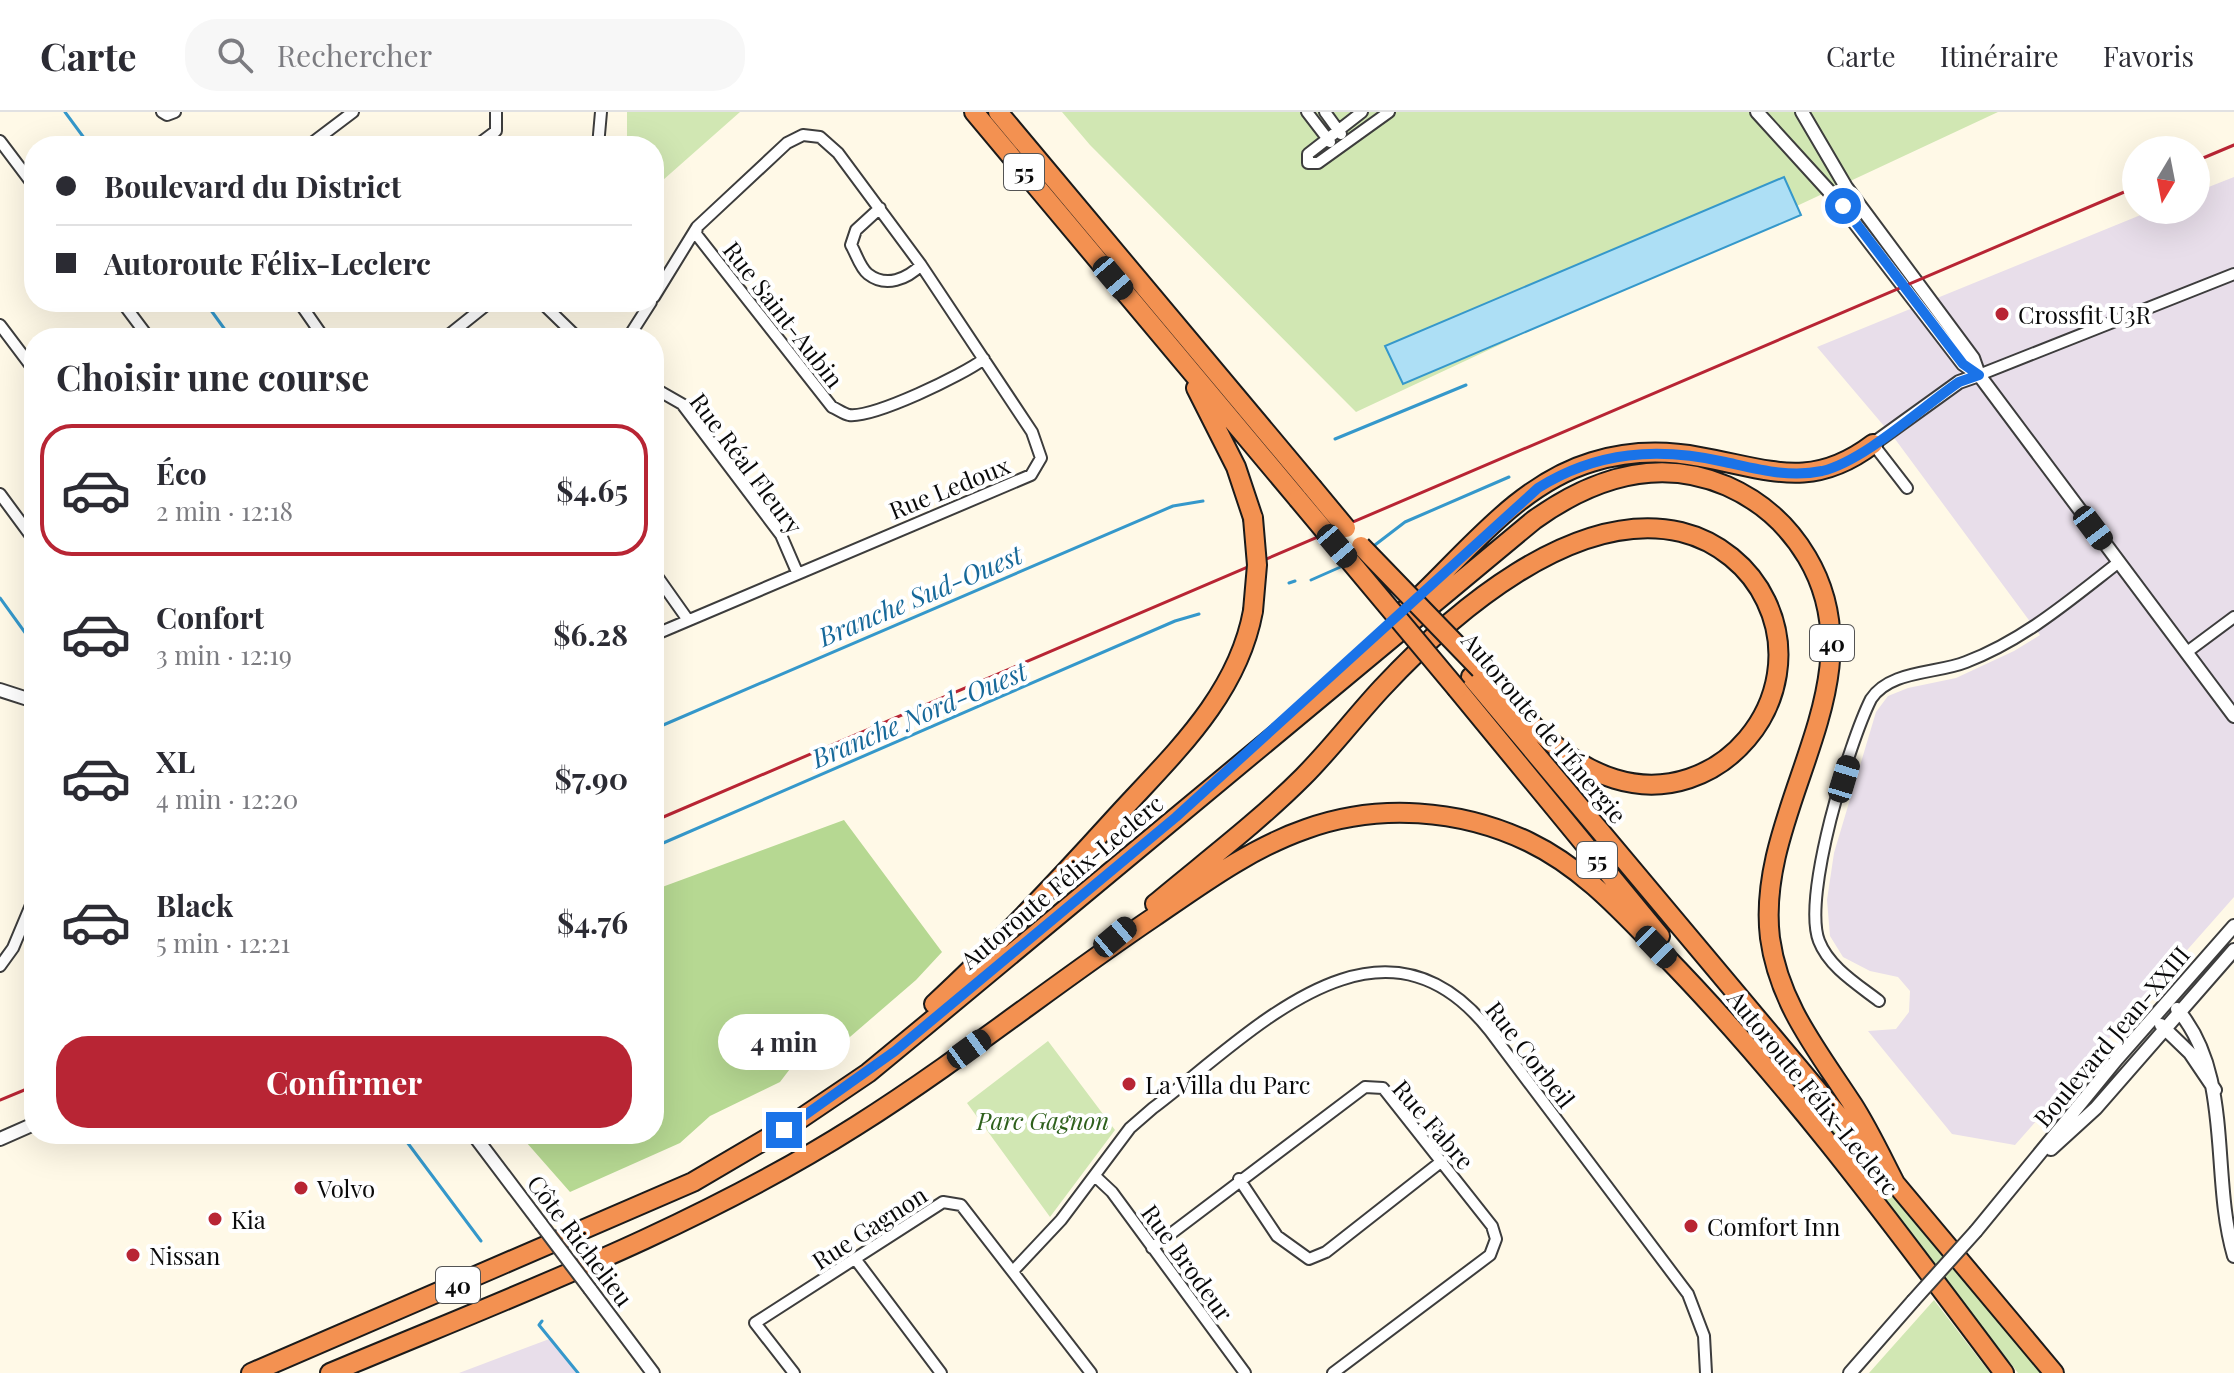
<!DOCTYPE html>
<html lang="fr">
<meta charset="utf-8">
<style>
:root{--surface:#fff;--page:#f7f7f7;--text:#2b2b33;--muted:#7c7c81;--line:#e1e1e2;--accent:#b82534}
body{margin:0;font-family:"Playfair Display",serif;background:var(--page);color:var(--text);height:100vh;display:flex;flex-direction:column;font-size:30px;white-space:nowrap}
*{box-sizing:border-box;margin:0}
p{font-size:26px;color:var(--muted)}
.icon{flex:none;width:44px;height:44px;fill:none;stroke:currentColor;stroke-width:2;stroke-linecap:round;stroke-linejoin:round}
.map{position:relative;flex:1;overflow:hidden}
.sheet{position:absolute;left:24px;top:216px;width:640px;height:816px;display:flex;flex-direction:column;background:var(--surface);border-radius:32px;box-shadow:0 8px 32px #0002}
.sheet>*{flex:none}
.banner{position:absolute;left:24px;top:24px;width:640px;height:176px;border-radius:32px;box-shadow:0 8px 32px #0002;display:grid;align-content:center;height:176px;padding:0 32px;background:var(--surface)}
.needle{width:52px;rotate:190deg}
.fabs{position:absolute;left:2122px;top:24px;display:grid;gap:16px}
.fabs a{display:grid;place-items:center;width:88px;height:88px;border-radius:50%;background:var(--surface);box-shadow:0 8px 32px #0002;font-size:40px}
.end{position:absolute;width:36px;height:36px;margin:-18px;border:10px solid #1a73e8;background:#fff;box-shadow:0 0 0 4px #fff}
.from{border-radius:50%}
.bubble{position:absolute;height:56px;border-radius:28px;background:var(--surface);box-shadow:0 8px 32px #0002;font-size:26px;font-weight:700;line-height:56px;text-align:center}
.car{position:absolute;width:24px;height:48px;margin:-24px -12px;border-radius:10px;box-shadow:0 0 6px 2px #0007;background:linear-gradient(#222 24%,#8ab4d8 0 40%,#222 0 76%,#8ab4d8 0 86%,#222 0)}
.banner b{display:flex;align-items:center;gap:28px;height:76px;font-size:30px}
.banner b+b{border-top:2px solid var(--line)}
.banner i{width:20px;height:20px;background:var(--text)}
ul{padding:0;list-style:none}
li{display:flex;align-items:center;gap:24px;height:132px;margin:0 16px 12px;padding:0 16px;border:4px solid transparent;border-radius:32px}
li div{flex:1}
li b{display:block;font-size:30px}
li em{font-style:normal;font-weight:700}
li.active{border-color:var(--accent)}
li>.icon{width:72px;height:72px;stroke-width:1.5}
h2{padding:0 32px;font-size:36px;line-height:96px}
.cta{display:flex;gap:16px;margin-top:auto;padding:16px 32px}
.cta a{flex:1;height:92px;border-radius:32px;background:var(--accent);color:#fff;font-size:32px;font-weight:700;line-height:92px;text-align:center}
header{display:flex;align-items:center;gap:48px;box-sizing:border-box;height:112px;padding:0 40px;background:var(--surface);border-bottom:2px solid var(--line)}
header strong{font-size:38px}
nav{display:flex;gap:44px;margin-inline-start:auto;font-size:28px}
.search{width:560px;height:72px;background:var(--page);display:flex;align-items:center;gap:20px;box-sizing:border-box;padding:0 28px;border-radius:32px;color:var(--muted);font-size:30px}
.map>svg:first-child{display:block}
.industrial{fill:#e8deea}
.green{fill:#d1e7b3}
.forest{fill:#b6d892}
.water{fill:#addff5;stroke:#3598cb;stroke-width:2}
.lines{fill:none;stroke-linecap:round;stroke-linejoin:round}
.stream{stroke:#3598cb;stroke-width:3}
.minor-casing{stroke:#3d3d3d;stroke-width:14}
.tertiary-casing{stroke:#3d3d3d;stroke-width:16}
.motorway-casing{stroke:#1b1b1b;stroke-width:22}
.minor{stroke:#fff;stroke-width:10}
.tertiary{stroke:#fff;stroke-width:12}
.motorway{stroke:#f39151;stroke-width:18}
.rail{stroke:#b82534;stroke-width:3}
.tertiary-bridge-casing{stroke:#3d3d3d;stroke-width:16;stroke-linecap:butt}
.motorway-bridge-casing{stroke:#1b1b1b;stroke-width:22;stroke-linecap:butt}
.tertiary-bridge{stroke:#fff;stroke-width:12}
.motorway-bridge{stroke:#f39151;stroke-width:18}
.route{stroke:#1a73e8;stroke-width:10}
.poi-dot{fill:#b82534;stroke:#fff;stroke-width:3}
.labels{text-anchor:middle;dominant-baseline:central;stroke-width:8;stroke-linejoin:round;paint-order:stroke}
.shield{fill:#fff;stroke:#545454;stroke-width:2}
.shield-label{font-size:22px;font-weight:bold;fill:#0a0a0a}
.street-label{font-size:24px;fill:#0a0a0a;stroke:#fff}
.poi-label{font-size:24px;fill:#0a0a0a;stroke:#fff;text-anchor:start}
.park-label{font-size:24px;font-style:italic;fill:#2e601c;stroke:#fff}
.water-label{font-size:26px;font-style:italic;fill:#166899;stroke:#fff}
</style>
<header>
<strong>Carte</strong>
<div class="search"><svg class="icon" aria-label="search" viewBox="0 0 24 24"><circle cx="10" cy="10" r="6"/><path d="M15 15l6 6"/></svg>Rechercher</div>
<nav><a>Carte</a><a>Itinéraire</a><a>Favoris</a></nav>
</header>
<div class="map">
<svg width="2234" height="1261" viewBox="0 0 2234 1261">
<rect width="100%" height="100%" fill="#fff9e7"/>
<path class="industrial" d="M2234,65V785L2015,1033L1952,1022L1868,919L1896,917L1909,900L1910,879L1898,865L1870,859L1843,845L1830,824L1827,788L1834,741L1876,600L1888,584L1908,576L1956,566L2014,539L2040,523L1895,327L1817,235L2153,98H2196V80Z
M552,1226L578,1261H459Z"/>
<path class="green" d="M627,0H740L654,76V34H627Z
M1062,0H1998L1356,300L1090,33Z
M1048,929L1115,1018L1050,1105L967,991Z
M1781,945L2044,1261H2018L1777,951Z
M1934,1188L1990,1261H1869Z"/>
<path class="forest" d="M844,708L942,840L916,868L836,937L809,932L780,970L710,1004L680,1031L570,1080L519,1022H654V778Z"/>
<path class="water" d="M1784,65L1801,103L1403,272L1385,234Z"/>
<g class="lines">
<path class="stream" d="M65,0L90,34
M205,190L231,226
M1335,327L1466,273
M1371,436L1405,410L1509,365
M1311,468L1345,453
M1289,471L1295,469
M0,486L34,533
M654,617L1173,394L1203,389
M654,735L1175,509L1199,502
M401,1022L481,1129
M542,1209L539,1213L578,1261"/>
<g class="minor-casing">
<path id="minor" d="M162,0L167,3L175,0
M1307,0L1330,30
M1325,0L1341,22
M1362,0L1308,42V51H1318L1389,0
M0,29L34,74
M308,34L353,0
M476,34L496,19V0
M598,34L601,0
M880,96L856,118L851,133C856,141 860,156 868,162C886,176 907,167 921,153
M697,115L696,122L832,295C837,297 844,302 849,303C874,306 963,263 984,247
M654,185L697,115L787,31L803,23L820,25L838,41L921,153L1032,320L1041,346L1031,363L654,523
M122,190L149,226
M299,190L324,226
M541,190L578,226
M0,213L34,258
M445,226L490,190
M628,226L651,190
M1979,263L2234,162
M654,276L682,292L781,423L797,460
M1873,332L1907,376
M0,382L34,428
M654,460L688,508
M2187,540L2234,505
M0,854L13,836L34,786
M1879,889C1857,872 1829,855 1819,829C1802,785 1849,631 1871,587C1890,558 1936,562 1966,550C2024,528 2070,488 2119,450
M1096,1065L1112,1080L1245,1261
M1239,1067L1277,1124L1309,1147L1326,1140L1442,1049
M1152,1136L1365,975L1383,976L1492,1114L1496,1127L1490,1143L1333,1261
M856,1148L941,1261
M1014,1158L1061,1108L1130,1016L1153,996C1250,923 1380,779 1490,919L1688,1182L1704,1224L1706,1261
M794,1261L755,1211L943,1090L961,1093L1091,1261"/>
</g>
<g class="tertiary-casing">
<path id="tertiary" d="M1757,0L1838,89L1963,252L1979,263
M1802,0L1846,75L1973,246L1979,263L2234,604
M1873,332L1959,270L1979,263
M0,578L34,589
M2177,897C2234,963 2210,1062 2234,1144
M2161,913L2190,941L2215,978
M473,1022L541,1112
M0,1027L34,1012
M2051,1037L2096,996L2234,838
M1976,1119L2117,947L2234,814
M590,1177L653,1261
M1850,1261L1913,1189"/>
</g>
<g class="motorway-casing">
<path id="motorway" d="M974,0L1298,387
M998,0L1312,375
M1196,276L1236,355L1253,406
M1404,499C1462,447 1515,373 1592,350C1628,339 1664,338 1700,345C1769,357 1811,379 1873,332
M1471,565L1870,1041
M1457,577L1660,824
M1155,792C1205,750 1257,711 1303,665C1331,637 1355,605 1382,576C1451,502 1573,395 1681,420C1718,429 1750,455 1766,489C1813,587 1719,699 1615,667C1558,650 1519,598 1480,557
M934,892C997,834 1055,772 1113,708C1170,645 1237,586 1253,499
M1889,1064L2054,1261
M251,1261L693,1070L800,1007L868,961L925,914L1534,408C1591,367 1658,344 1727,374C1761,389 1788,413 1807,445C1882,571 1754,696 1770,826C1779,892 1818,939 1853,993C1869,1018 1882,1046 1896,1073
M330,1261C508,1186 692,1118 856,1014C959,949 1053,873 1154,805C1202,772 1251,736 1306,717C1378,691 1460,697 1529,730C1583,756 1622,800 1663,842C1789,971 1896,1117 2004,1261"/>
</g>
<use href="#minor" class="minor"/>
<use href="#tertiary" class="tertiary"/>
<use href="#motorway" class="motorway"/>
<path class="rail" d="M2196,49L2234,33
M654,709L2136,75
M0,988L34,974"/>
<g class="tertiary-bridge-casing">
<path id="tertiary-bridge" d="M541,1112L590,1177
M1913,1189L1976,1119"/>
</g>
<g class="motorway-bridge-casing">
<path id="motorway-bridge" d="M1312,375L1346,416
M1298,387L1457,577
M1253,406L1257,453L1253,499
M1361,434L1480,557"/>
</g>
<use href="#tertiary-bridge" class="tertiary-bridge"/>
<use href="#motorway-bridge" class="motorway-bridge"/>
</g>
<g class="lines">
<path class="route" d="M784,1018L895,939L1176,705L1538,376C1597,339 1658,335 1725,350C1757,357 1789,366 1822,359C1864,349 1921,296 1959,270L1979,263L1963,252L1843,94"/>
</g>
<g class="poi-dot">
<circle cx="2002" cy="202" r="8"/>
<circle cx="1129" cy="972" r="8"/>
<circle cx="301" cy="1076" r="8"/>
<circle cx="215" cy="1107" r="8"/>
<circle cx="1691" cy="1114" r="8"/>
<circle cx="133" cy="1143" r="8"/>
</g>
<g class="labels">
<g class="shield">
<rect x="1004" y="42" width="40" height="36" rx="6"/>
<rect x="1810" y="513" width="44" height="36" rx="6"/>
<rect x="1577" y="730" width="40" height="36" rx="6"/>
<rect x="436" y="1155" width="44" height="36" rx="6"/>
</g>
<g class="shield-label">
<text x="1024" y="60">55</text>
<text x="1832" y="531">40</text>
<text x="1597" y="748">55</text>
<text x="458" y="1173">40</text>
</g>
<g class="street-label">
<text transform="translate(784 202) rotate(52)">Rue Saint-Aubin</text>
<text transform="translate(747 351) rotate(53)">Rue Réal Fleury</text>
<text transform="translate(949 375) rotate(-22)">Rue Ledoux</text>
<text transform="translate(1545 615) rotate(50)">Autoroute de l'Énergie</text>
<text transform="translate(1061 769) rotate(-40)">Autoroute Félix-Leclerc</text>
<text transform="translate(2111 924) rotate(-50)">Boulevard Jean-XXIII</text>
<text transform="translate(1531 942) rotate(52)">Rue Corbeil</text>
<text transform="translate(1814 980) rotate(51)">Autoroute Félix-Leclerc</text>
<text transform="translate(1434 1012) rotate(49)">Rue Fabre</text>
<text transform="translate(869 1115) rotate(-33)">Rue Gagnon</text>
<text transform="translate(581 1128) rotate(53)">Côte Richelieu</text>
<text transform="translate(1188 1150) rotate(54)">Rue Brodeur</text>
</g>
<g class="poi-label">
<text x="2018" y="202">Crossfit U3R</text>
<text x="1145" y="972">La Villa du Parc</text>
<text x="317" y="1076">Volvo</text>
<text x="231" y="1107">Kia</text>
<text x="1707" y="1114">Comfort Inn</text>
<text x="149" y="1143">Nissan</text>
</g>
<g class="park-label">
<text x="1043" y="1008">Parc Gagnon</text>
</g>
<g class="water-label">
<text transform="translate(920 483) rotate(-23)">Branche Sud-Ouest</text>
<text transform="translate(919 602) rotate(-23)">Branche Nord-Ouest</text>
</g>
</g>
</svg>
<div class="fabs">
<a><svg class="needle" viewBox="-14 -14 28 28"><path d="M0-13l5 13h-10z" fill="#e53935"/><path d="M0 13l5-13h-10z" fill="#7c7c81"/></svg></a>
</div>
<i class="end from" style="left:1843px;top:94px"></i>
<i class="end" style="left:784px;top:1018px"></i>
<div class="bubble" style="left:718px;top:902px;width:132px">4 min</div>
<i class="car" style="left:1113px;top:166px;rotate:140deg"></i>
<i class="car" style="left:2093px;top:416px;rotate:143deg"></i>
<i class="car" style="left:1337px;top:434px;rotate:140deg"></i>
<i class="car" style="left:1844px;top:667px;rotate:17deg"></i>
<i class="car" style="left:1115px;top:825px;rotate:50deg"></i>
<i class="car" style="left:1656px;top:835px;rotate:136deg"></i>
<i class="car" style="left:969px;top:937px;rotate:54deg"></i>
<div class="banner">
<b><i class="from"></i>Boulevard du District</b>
<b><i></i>Autoroute Félix-Leclerc</b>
</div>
<section class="sheet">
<h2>Choisir une course</h2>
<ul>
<li class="active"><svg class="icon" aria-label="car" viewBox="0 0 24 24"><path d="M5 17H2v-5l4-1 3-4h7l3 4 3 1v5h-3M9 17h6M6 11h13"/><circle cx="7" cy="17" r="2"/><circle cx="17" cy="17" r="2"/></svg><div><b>Éco</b><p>2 min · 12:18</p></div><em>$4.65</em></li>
<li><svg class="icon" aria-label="car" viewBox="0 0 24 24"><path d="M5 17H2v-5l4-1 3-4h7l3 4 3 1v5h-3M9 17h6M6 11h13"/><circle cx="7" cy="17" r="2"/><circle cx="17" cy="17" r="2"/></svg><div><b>Confort</b><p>3 min · 12:19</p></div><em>$6.28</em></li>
<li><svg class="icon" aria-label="car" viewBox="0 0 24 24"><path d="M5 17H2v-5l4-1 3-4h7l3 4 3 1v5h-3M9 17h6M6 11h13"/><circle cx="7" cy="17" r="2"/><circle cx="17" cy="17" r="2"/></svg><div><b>XL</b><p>4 min · 12:20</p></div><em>$7.90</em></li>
<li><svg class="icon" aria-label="car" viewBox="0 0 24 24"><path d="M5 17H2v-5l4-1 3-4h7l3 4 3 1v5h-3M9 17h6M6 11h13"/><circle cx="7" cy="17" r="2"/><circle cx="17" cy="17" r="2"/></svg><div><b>Black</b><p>5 min · 12:21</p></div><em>$4.76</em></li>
</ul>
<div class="cta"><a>Confirmer</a></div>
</section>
</div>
